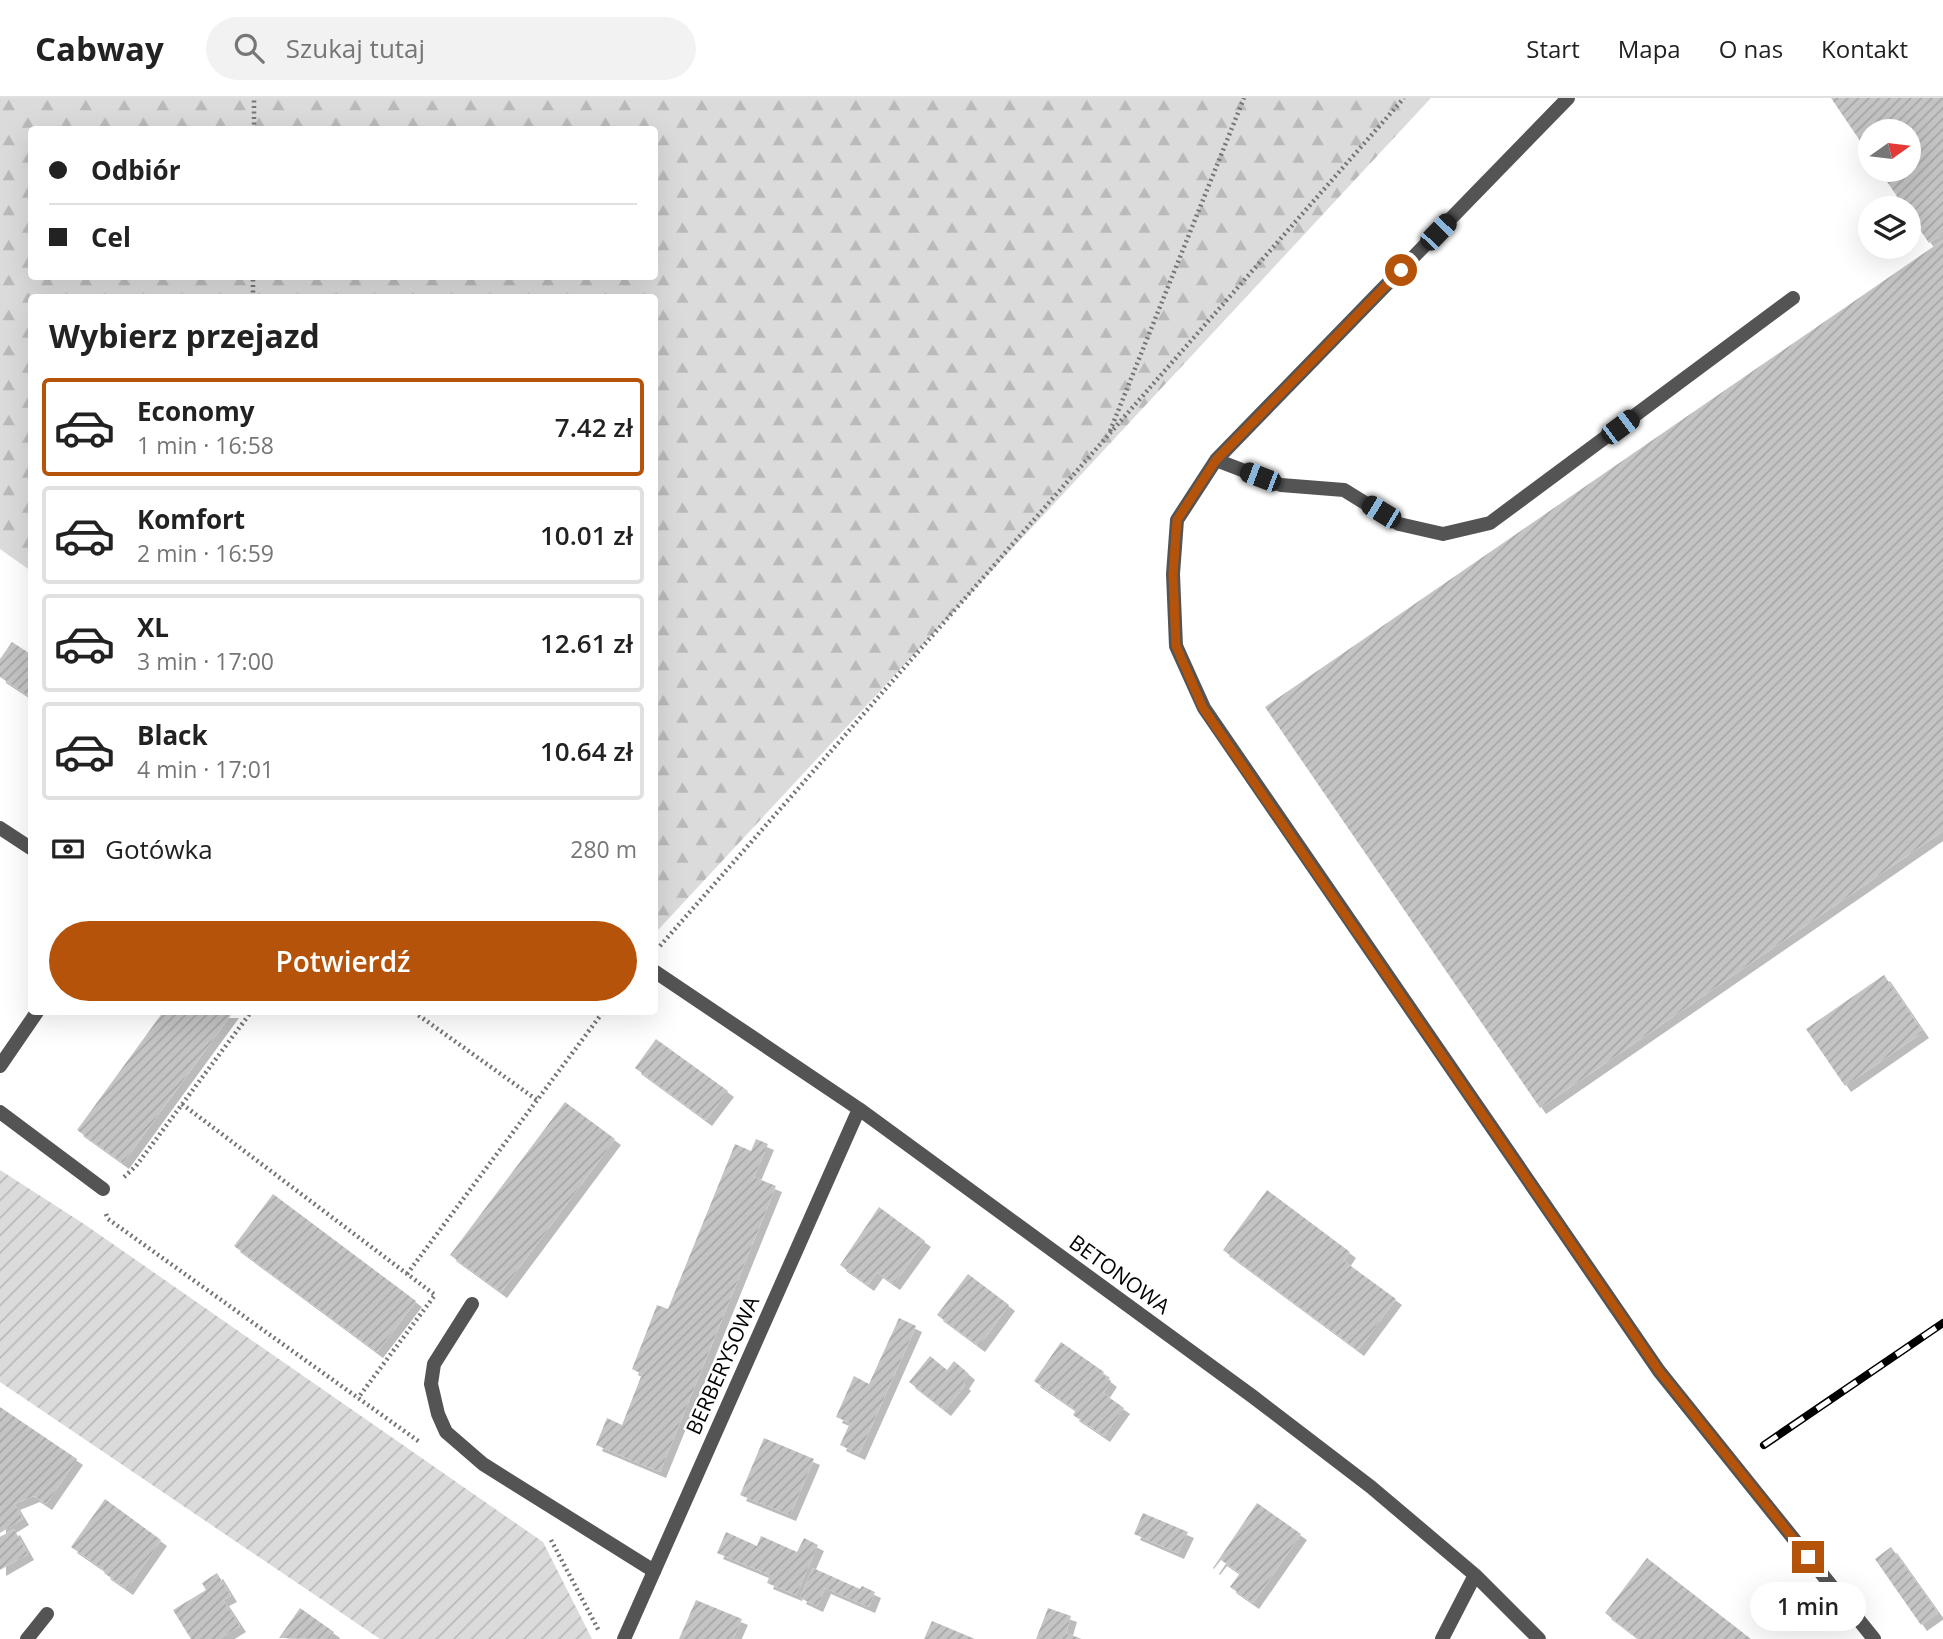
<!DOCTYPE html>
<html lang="pl">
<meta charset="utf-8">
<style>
:root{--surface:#fff;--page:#f2f2f2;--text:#222;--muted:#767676;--line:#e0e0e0;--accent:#b45309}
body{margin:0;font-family:"Open Sans",sans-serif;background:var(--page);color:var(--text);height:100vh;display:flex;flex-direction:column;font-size:26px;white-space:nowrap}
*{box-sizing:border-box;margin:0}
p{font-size:23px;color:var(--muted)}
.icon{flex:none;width:38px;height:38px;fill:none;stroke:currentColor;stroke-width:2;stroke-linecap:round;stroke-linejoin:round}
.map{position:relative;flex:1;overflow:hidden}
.sheet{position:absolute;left:28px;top:196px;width:630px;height:721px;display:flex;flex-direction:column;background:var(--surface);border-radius:7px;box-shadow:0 7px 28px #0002}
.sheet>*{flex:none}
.top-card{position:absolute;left:28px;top:28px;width:630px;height:154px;border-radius:7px;box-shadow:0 7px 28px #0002;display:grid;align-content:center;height:154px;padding:0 21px;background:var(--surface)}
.needle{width:46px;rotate:76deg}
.tools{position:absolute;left:1858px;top:21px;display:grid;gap:14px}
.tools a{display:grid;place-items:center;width:63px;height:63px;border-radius:50%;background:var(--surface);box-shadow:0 7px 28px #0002;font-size:35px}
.end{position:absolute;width:32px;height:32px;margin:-16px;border:9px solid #b45309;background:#fff;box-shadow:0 0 0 4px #fff}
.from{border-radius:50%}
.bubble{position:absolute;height:49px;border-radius:24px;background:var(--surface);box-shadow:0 7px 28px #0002;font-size:23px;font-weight:600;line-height:49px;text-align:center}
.car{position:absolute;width:21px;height:42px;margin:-21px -10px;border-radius:9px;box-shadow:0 0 5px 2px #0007;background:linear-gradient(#222 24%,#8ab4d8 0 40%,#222 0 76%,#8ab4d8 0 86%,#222 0)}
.top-card b{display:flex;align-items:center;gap:24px;height:66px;font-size:26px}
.top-card b+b{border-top:2px solid var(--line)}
.top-card i{width:18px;height:18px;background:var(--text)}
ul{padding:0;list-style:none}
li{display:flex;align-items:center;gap:21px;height:98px;margin:0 14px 10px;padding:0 7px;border:4px solid var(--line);border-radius:7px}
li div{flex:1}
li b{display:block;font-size:26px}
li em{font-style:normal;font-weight:600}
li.active{border-color:var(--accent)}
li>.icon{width:63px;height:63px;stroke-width:1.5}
h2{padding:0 21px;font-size:32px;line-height:84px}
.pay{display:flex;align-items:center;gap:18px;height:77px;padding:0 21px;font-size:26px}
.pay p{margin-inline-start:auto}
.button{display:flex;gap:14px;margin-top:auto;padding:14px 21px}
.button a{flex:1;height:80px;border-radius:42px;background:var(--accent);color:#fff;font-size:28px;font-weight:600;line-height:80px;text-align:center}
header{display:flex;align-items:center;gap:42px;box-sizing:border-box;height:98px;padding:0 35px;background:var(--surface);border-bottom:2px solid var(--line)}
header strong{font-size:33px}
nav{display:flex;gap:38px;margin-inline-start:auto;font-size:24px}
.search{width:490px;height:63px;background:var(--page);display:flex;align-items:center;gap:18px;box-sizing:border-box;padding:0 24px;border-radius:38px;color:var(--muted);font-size:26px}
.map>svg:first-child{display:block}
.forest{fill:url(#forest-firs);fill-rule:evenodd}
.garden{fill:url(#garden-furrows)}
.building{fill:url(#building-hatch);filter:url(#shadow)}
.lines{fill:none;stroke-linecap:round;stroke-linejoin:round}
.path{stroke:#767676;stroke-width:4.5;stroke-dasharray:2 3.5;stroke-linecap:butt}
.lane{stroke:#545454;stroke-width:14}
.street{stroke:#545454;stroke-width:14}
.rail-casing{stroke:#000;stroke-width:8}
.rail{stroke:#fff;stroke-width:5;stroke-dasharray:16;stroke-linecap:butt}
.route{stroke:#b45309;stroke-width:9}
.labels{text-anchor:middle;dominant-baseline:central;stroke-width:5;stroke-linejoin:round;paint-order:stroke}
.street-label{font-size:21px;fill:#000;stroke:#fff}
</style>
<header>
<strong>Cabway</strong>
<div class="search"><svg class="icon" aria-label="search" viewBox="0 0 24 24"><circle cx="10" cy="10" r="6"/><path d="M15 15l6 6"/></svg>Szukaj tutaj</div>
<nav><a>Start</a><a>Mapa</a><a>O nas</a><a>Kontakt</a></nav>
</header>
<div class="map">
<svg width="1943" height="1541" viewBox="0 0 1943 1541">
<defs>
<pattern id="forest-firs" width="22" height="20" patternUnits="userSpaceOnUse" patternTransform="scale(1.75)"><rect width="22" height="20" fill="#dbdbdb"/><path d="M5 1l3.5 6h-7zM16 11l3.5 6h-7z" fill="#bababa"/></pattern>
<pattern id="garden-furrows" width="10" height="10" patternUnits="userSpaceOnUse" patternTransform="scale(1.75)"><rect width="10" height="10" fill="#dbdbdb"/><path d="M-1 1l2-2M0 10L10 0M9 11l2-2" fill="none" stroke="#bababa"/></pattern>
<pattern id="building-hatch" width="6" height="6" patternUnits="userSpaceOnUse" patternTransform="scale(1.75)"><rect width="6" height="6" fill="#c4c4c4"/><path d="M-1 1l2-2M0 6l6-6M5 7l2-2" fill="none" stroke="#a7a7a7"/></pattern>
<filter id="shadow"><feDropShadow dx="6" dy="6" stdDeviation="0" flood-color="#0004"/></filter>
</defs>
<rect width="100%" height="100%" fill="#fff"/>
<path class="forest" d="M0,0H1431L658,832L654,830V200H32L31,473L0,451ZM32,32H654V178H32Z"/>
<path class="garden" d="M0,1072L84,1126L543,1444L592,1541H380L0,1284Z"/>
<path class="building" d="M1831,0H1943V136L1929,145L1909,116V110H1905L1879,72H1909V33H1871V59Z
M1943,142V733L1540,1010L1265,609Z
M12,544L32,557V600L0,579V561Z
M1884,877L1923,934L1845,988L1806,931Z
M163,914H233L123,1065L77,1032Z
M656,941L728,993L706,1022L635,970Z
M565,1004L615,1041L501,1194L450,1157Z
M756,1041L768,1046L754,1079L776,1088L660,1374L596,1347L607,1320L622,1327L642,1276L632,1271L657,1207L668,1211L735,1046L751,1053Z
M1267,1092L1350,1154L1344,1163L1396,1201L1358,1252L1223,1152Z
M273,1096L416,1203L377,1254L234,1148Z
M879,1109L925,1143L894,1186L877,1174L868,1187L840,1167Z
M968,1176L1009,1207L979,1248L937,1217Z
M899,1220L916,1228L859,1356L840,1347L850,1325L836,1319L854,1278L869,1286Z
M1061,1244L1104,1274L1102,1276L1111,1283L1103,1295L1124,1310L1104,1338L1073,1317L1076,1312L1034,1283Z
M930,1258L947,1272L954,1263L969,1276L963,1285L965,1287L945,1312L909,1284Z
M0,1309L77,1361L46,1406L34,1398L14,1406L23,1421L0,1435Z
M764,1340L814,1361L790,1417L740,1397Z
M105,1401L161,1442L127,1491L104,1475L106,1473L71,1449Z
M1257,1405L1301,1436L1253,1505L1230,1489L1240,1475L1221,1462L1214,1471L1213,1470Z
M1143,1415L1188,1434L1178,1455L1134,1436Z
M14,1431L28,1456L0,1472V1439Z
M726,1434L757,1448L761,1438L797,1454L804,1440L818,1447L796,1497L767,1485L770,1477L717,1455Z
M1891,1449L1938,1515L1921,1527L1875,1461Z
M1647,1460L1751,1541H1639L1605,1515Z
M813,1470L860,1491L862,1488L875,1494L869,1509L825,1490L817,1508L800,1500Z
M217,1475L231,1498L223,1502L240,1528L219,1541H191L173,1512L206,1492L202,1485Z
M696,1502L742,1521L733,1541H679Z
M300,1510L334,1534L329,1541L279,1540Z
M1048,1510L1071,1518L1066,1535L1082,1541H1036Z
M932,1523L975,1541H924Z"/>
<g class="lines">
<path class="path" d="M254,32V0
M253,200V178
M1110,333L1244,0
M660,848L1404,0
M414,914L537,1002
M182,1006L435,1197L358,1300
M124,1079L136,1068L251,914
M106,1116L108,1121L421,1345
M407,1176L603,914
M551,1442L599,1533"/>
<path class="lane" d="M1568,0L1216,362L1177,422L1173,476L1176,548L1204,610L1659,1273L1874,1541
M1216,362L1281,387L1344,392L1399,426L1443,436L1490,425L1793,200
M0,1014L103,1091
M472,1206L434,1266L431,1286L438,1316L446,1334L483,1366L654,1473
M27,1541L47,1516"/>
<path class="street" d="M0,730L32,751
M654,873L859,1011L1252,1298L1371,1389L1475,1477L1539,1541
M0,968L37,914
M624,1541L859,1011
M1442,1541L1475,1477"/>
<g class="rail-casing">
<path id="rail" d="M1764,1347L1943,1225"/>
</g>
<use href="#rail" class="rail"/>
</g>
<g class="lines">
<path class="route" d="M1401,172L1216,362L1177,422L1173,476L1176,548L1203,610L1659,1273L1808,1459"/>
</g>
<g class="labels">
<g class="street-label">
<text transform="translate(1120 1176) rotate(36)">BETONOWA</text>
<text transform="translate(722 1267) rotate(-66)">BERBERYSOWA</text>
</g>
</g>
</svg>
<div class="tools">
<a><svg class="needle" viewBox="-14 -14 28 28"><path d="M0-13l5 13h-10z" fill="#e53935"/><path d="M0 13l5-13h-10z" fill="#767676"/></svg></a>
<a><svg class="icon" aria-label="layers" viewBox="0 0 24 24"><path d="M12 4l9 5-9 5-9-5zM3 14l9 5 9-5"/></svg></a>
</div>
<i class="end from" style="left:1401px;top:172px"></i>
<i class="end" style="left:1808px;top:1459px"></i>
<div class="bubble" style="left:1750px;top:1484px;width:116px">1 min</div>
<i class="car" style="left:1438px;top:134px;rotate:44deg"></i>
<i class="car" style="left:1620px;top:329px;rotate:53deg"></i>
<i class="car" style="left:1260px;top:379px;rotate:291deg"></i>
<i class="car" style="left:1381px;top:414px;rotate:301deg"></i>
<div class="top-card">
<b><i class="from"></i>Odbiór</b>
<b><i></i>Cel</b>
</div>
<section class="sheet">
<h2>Wybierz przejazd</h2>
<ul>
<li class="active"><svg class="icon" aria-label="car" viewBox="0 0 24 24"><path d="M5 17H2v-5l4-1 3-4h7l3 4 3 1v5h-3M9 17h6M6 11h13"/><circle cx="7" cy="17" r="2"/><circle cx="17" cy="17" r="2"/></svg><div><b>Economy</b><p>1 min · 16:58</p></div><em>7.42 zł</em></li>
<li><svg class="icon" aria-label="car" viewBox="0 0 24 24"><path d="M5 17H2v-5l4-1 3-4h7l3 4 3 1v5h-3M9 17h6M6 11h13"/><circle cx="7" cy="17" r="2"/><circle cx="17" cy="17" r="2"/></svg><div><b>Komfort</b><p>2 min · 16:59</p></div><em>10.01 zł</em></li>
<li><svg class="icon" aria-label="car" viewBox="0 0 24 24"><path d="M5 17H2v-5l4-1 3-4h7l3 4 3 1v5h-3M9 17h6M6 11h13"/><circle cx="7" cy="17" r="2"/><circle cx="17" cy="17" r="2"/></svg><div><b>XL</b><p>3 min · 17:00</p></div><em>12.61 zł</em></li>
<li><svg class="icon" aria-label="car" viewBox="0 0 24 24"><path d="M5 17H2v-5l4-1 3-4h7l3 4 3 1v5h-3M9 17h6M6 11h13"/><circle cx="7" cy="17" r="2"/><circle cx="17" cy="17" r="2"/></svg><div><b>Black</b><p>4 min · 17:01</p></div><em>10.64 zł</em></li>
</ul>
<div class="pay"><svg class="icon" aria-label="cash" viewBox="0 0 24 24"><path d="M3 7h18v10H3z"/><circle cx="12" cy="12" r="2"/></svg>Gotówka<p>280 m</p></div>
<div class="button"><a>Potwierdź</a></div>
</section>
</div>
